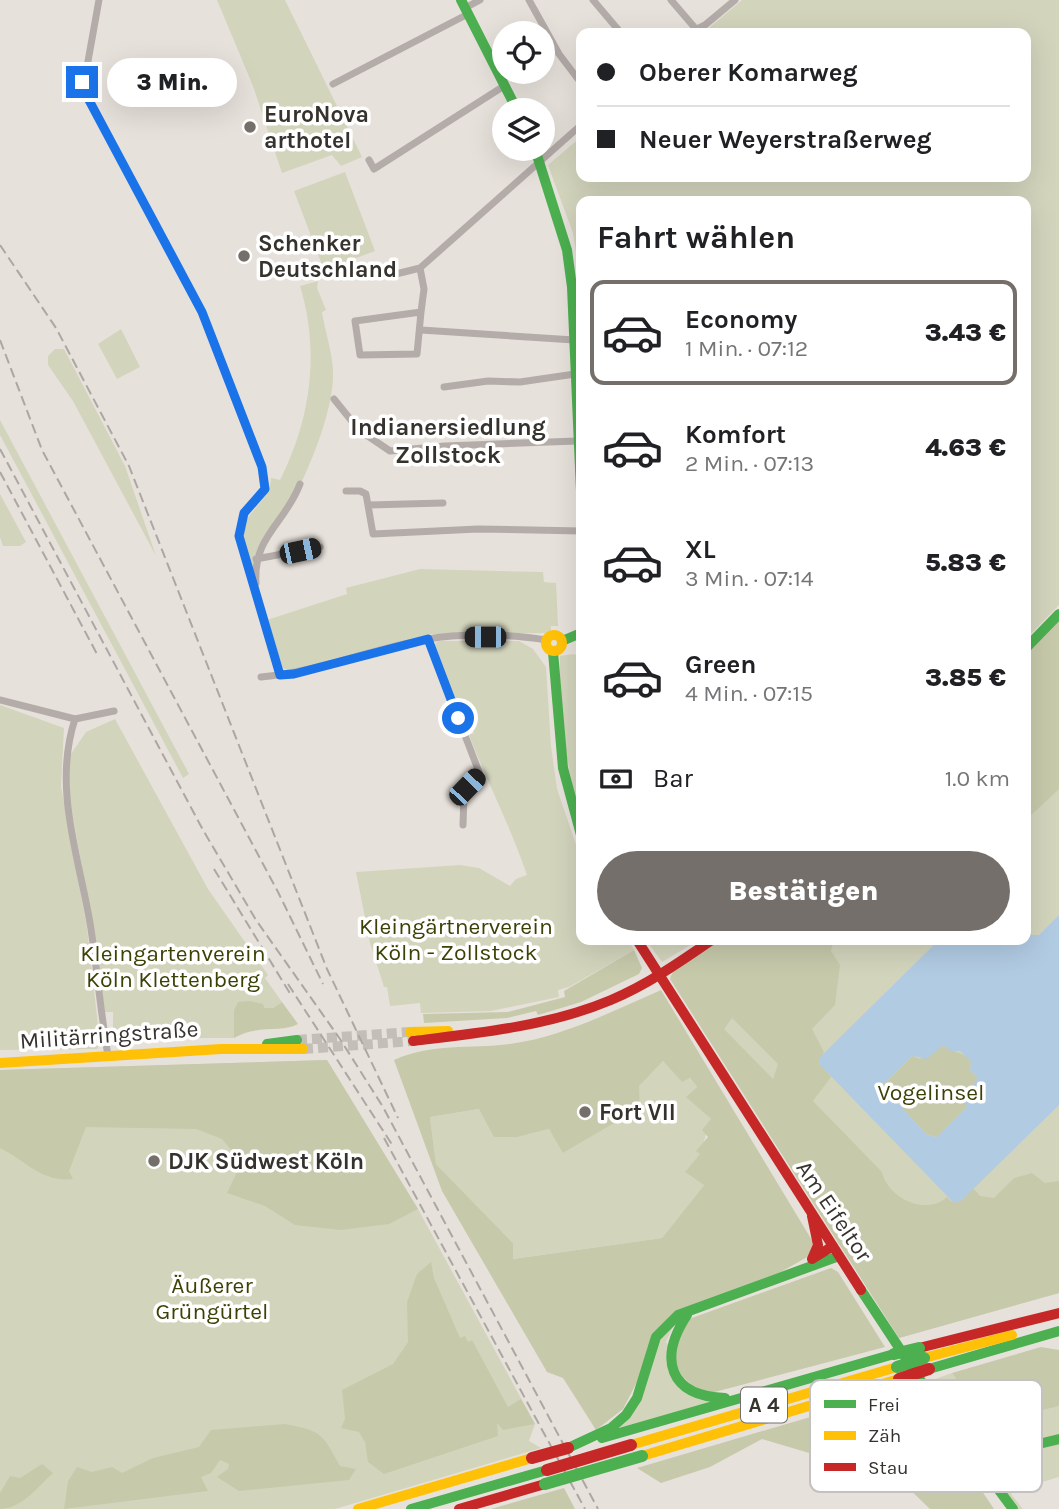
<!DOCTYPE html>
<html lang="de">
<meta charset="utf-8">
<style>
:root{--surface:#fff;--page:#f6f6f6;--text:#202124;--muted:#757577;--line:#e0e0e0;--accent:#746f6a}
body{margin:0;font-family:Karla,sans-serif;background:var(--page);color:var(--text);height:100vh;display:flex;flex-direction:column;font-size:26px;white-space:nowrap}
*{box-sizing:border-box;margin:0}
p{font-size:23px;color:var(--muted)}
.icon{flex:none;width:38px;height:38px;fill:none;stroke:currentColor;stroke-width:2;stroke-linecap:round;stroke-linejoin:round}
.map{position:relative;flex:1;overflow:hidden}
.details{position:absolute;left:576px;top:196px;width:455px;height:749px;display:flex;flex-direction:column;background:var(--surface);border-radius:14px;box-shadow:0 7px 28px #0002}
.details>*{flex:none}
.banner{position:absolute;left:576px;top:28px;width:455px;height:154px;border-radius:14px;box-shadow:0 7px 28px #0002;display:grid;align-content:center;height:154px;padding:0 21px;background:var(--surface)}
.fabs{position:absolute;left:492px;top:21px;display:grid;gap:14px}
.fabs a{display:grid;place-items:center;width:63px;height:63px;border-radius:50%;background:var(--surface);box-shadow:0 7px 28px #0002;font-size:35px}
.end{position:absolute;width:32px;height:32px;margin:-16px;border:9px solid #1a73e8;background:#fff;box-shadow:0 0 0 4px #fff}
.from{border-radius:50%}
.bubble{position:absolute;height:49px;border-radius:24px;background:var(--surface);box-shadow:0 7px 28px #0002;font-size:23px;font-weight:800;line-height:49px;text-align:center}
.car{position:absolute;width:21px;height:42px;margin:-21px -10px;border-radius:9px;box-shadow:0 0 5px 2px #0007;background:linear-gradient(#222 24%,#8ab4d8 0 40%,#222 0 76%,#8ab4d8 0 86%,#222 0)}
.banner b{display:flex;align-items:center;gap:24px;height:66px;font-size:26px}
.banner b+b{border-top:2px solid var(--line)}
.banner i{width:18px;height:18px;background:var(--text)}
ul{padding:0;list-style:none}
li{display:flex;align-items:center;gap:21px;height:105px;margin:0 14px 10px;padding:0 7px;border:4px solid transparent;border-radius:14px}
li div{flex:1}
li b{display:block;font-size:26px}
li em{font-style:normal;font-weight:800}
li.current{border-color:var(--accent)}
li>.icon{width:63px;height:63px;stroke-width:1.5}
h2{padding:0 21px;font-size:32px;line-height:84px}
.pay{display:flex;align-items:center;gap:18px;height:77px;padding:0 21px;font-size:26px}
.pay p{margin-inline-start:auto}
.cta{display:flex;gap:14px;margin-top:auto;padding:14px 21px}
.cta a{flex:1;height:80px;border-radius:42px;background:var(--accent);color:#fff;font-size:28px;font-weight:800;line-height:80px;text-align:center}
.map>svg:first-child{display:block}
.green{fill:#d3d4bc}
.forest{fill:#c7c9ab;fill-rule:evenodd}
.water{fill:#b1cbe3;fill-rule:evenodd}
.lines{fill:none;stroke-linecap:round;stroke-linejoin:round}
.secondary-tunnel{stroke:#c4beb8;stroke-width:10;stroke-dasharray:10 5;stroke-linecap:butt}
.street{stroke:#b4aca9;stroke-width:7}
.fast{stroke:#4caf50;stroke-width:10}
.slow{stroke:#ffc107;stroke-width:10}
.jam{stroke:#c62828;stroke-width:10}
.rail{stroke:#ada7a3;stroke-width:2;stroke-dasharray:10 5;stroke-linecap:butt}
.fast-bridge{stroke:#4caf50;stroke-width:12}
.jam-bridge{stroke:#c62828;stroke-width:12}
.route{stroke:#1a73e8;stroke-width:9}
.poi-dot{fill:#746f6a;stroke:#fff;stroke-width:2.5}
.labels{text-anchor:middle;dominant-baseline:central;stroke-width:7;stroke-linejoin:round;paint-order:stroke}
.shield{fill:#fff;stroke:#72706c;stroke-width:2}
.shield-label{font-size:21px;font-weight:bold;fill:#36322d}
.poi-label{font-size:23px;font-weight:bold;fill:#36322d;stroke:#fff;text-anchor:start}
.park-label{font-size:23px;fill:#3c4205;stroke:#fff}
.street-label{font-size:23px;fill:#36322d;stroke:#fff}
.neighbourhood-label{font-size:24px;font-weight:bold;fill:#36322d;stroke:#fff}
.key{fill:#fff;stroke:#c3c2c0;stroke-width:2}
.key-label{font-size:19px;fill:#36322d}
</style>
<div class="map">
<svg width="1059" height="1509" viewBox="0 0 1059 1509">
<rect width="100%" height="100%" fill="#e7e1db"/>
<path class="green" d="M217,0H285L362,157L341,166L332,155L282,173L253,86Z
M742,0H1059V605L1026,639V201H581V284L573,233L548,165L581,137V177H1026V33H703Z
M345,172L375,251L324,270L294,191Z
M318,281L317,288L326,310L322,312C325,331 332,351 333,370C335,407 310,468 292,501C278,527 251,542 254,575C250,564 244,553 242,542C237,514 271,504 271,478L280,480C311,419 320,351 300,286Z
M121,329L140,367L117,379L98,344Z
M55,349H64L125,466L156,556L73,401L48,365V356Z
M0,420L189,774L183,778L0,435Z
M0,494L26,542L20,546H3L0,537Z
M420,569L543,572L544,582L556,583L558,626H551V633L431,634L289,671L283,668L267,620L347,594L346,588Z
M1059,620V1293L899,1338L670,976L721,940H1026V654Z
M438,641H519L533,649L546,667L551,746L557,789L581,859V940H628L634,950L569,987L558,990L559,997L491,1011L421,1013L420,1003L390,1006L387,987H384L370,943L356,872L460,865L479,868L510,886L516,879L527,875C510,825 488,784 469,735L474,733L464,707L457,709L433,646Z
M573,654L581,657V820C566,766 558,711 560,656Z
M0,705L64,728L61,786L87,928L100,1043L97,1049L0,1050Z
M115,719L208,889L268,975L265,978L282,1002L273,1008H265L263,1004L234,1011V1038H113V1012H105L97,956L101,952L96,946L70,800L69,757L86,732Z
M646,940H699L662,962Z
M327,1060L418,1209L535,1424L529,1441L541,1448L335,1509H0V1070Z
M663,1061L682,1081L690,1078L697,1087L687,1097L711,1119L700,1154L704,1185L662,1238L512,1259L513,1243L436,1164L430,1117L479,1109L518,1137L549,1129L564,1152L640,1108L638,1086Z
M673,1327L666,1342L712,1402L618,1428L660,1340Z
M952,1373L971,1401L988,1395C1017,1420 1025,1415 1059,1406V1434L989,1451L972,1447L927,1382Z
M1059,1443V1477L1016,1490L1011,1494L1023,1509H1017L998,1481L1006,1459Z"/>
<path class="forest" d="M1059,620V789L1026,820V654Z
M721,940H834L831,951L840,965L835,1005L812,1029L824,1052L819,1062L831,1077L813,1101L882,1172C888,1199 927,1216 947,1197L951,1201L962,1200L973,1188L980,1196L994,1198L1014,1178L1032,1173L1045,1183L1059,1181V1293L899,1338L670,979L673,972ZM732,1018L778,1064L773,1079L724,1029Z
M634,950L642,968L639,974L581,1002L538,1015L536,1011L507,1018L424,1023L423,1014L508,1012L565,997L564,991Z
M661,990L813,1242L809,1256L779,1273L672,1314L623,1409L596,1430L563,1378L547,1372L442,1191L394,1060C431,1043 470,1049 510,1044C562,1037 613,1011 661,990ZM663,1061L682,1082L690,1078L697,1087L686,1097L711,1119L702,1130L708,1137L696,1151L700,1154L685,1172L704,1185L662,1238L513,1259V1243L436,1164L430,1117L479,1109L494,1137H518L549,1129L563,1153L640,1108L639,1086Z
M250,1001L263,1004L265,1008H273L282,1002L298,1024C283,1033 258,1024 234,1038V1010L238,1002Z
M943,1045C953,1053 963,1051 971,1061L970,1070L978,1078L966,1103L967,1107L938,1137L927,1135L882,1086L912,1056L920,1059Z
M327,1060L418,1209L389,1224L341,1230L295,1225L265,1206L227,1193L238,1170L233,1152L222,1139L196,1129L86,1127L69,1171L73,1179C42,1183 25,1160 0,1148V1070Z
M431,1262L434,1278L460,1338L465,1336L468,1342L472,1340L508,1407L521,1399L535,1424L503,1430L497,1423L498,1436L384,1474L368,1462L365,1442L359,1432L341,1428L345,1419L342,1390L393,1364L408,1342L407,1302L417,1274Z
M831,1268L838,1272L885,1347L711,1393C672,1383 665,1348 689,1319Z
M1041,1347L1059,1350V1406C1025,1415 1017,1420 988,1395L971,1401L952,1373Z
M912,1387L994,1509H930L900,1480L762,1439L710,1467L661,1483L637,1468Z
M285,1424C322,1431 322,1433 340,1466L356,1469L349,1480L239,1491L217,1477L228,1469L229,1464L220,1460L211,1473L201,1477L208,1491L64,1509L68,1481L77,1467L92,1472L112,1467L122,1473L153,1458L199,1447L211,1430Z
M42,1464L53,1473C38,1487 21,1509 0,1509V1493L10,1476L20,1478Z
M564,1488L575,1509H491Z"/>
<path class="water" d="M1059,915V1105L962,1200L954,1203L820,1065L819,1058L939,940H1026V929L1032,935H1039ZM943,1045L951,1051H960L971,1061L970,1070L978,1078L963,1098L967,1107L937,1137L927,1135L882,1086L912,1056L927,1059Z"/>
<g class="lines">
<path class="secondary-tunnel" d="M297,1040L410,1032
M303,1049L413,1041"/>
<path class="street" d="M99,0L83,89L202,312L262,467L265,489L244,513L239,536L280,675
M529,0L559,54L581,83
M593,0L621,33
M671,0L695,28
M465,8L480,0
M689,33L705,25L735,0
M333,84L468,14
M369,160L374,169L504,86
M420,268L581,125
M420,268L424,289L421,312
M392,275L420,268
M421,312L417,354L360,355L355,321Z
M421,330L574,340
M444,387L488,381L520,382L575,374
M334,399L359,430L390,451L445,446L577,441
M346,491H360L366,494L373,534L478,529L581,531
M369,505L443,503
M256,559L320,547
M256,583C253,536 285,524 300,484
M428,639L479,772L464,794L463,825
M261,677C318,672 371,649 428,639C460,633 514,634 546,640
M0,700L75,719L114,711
M75,719C52,789 80,859 91,929C97,971 101,1014 108,1056"/>
<path class="fast" d="M461,0L517,110
M535,149L567,250L572,287L581,491
M562,641L581,633
M1026,648L1059,614
M553,652L563,768L581,835
M267,1044L297,1040
M861,1290L946,1419L1013,1509
M687,1315C658,1359 669,1396 725,1398
M929,1369L1059,1331
M602,1438L894,1354
M568,1448L611,1428L626,1415L637,1398L656,1337L678,1315L839,1256
M967,1450L1001,1453L1059,1439
M998,1489L994,1477L1000,1461
M411,1509L547,1470"/>
<path class="slow" d="M546 643a8 8 0 1 1 16 0a8 8 0 1 1-16 0Z
M410,1032L448,1031
M0,1063L221,1049H303
M924,1358L1012,1335
M631,1445L897,1367
M642,1456L899,1379
M358,1509L532,1458"/>
<path class="jam" d="M637,940L861,1290
M413,1041C480,1033 549,1026 611,1000C647,985 680,962 712,940
M812,1216L818,1245L812,1259
M812,1259L833,1246
M919,1348L1059,1313
M978,1467L1013,1453
M459,1509L545,1484"/>
<path class="rail" d="M0,245L56,328L129,466L327,969L398,1118
M0,340L42,450L278,892L323,984
M0,449L203,830L256,920L340,1039L383,1107L598,1509
M0,472L97,654
M214,869L291,995
M288,984L393,1146
M384,1138L585,1509"/>
<path class="fast-bridge" d="M894,1354L919,1348
M897,1367L924,1358
M545,1484L642,1456"/>
<path class="jam-bridge" d="M899,1379L929,1369
M532,1458L568,1448
M547,1470L631,1445"/>
</g>
<g class="lines">
<path class="route" d="M82,82L83,89L202,312L262,467L265,489L244,513L239,536L280,675L294,674L428,639L458,718"/>
</g>
<g class="poi-dot">
<circle cx="250" cy="127" r="7"/>
<circle cx="244" cy="256" r="7"/>
<circle cx="585" cy="1112" r="7"/>
<circle cx="154" cy="1161" r="7"/>
</g>
<g class="labels">
<rect class="shield" x="741" y="1387.5" width="46" height="35" rx="5"/>
<g class="shield-label">
<text x="764" y="1405">A 4</text>
</g>
<g class="poi-label">
<text x="264" y="114">EuroNova<tspan x="264" dy="26">arthotel</tspan></text>
<text x="258" y="243">Schenker<tspan x="258" dy="26">Deutschland</tspan></text>
<text x="599" y="1112">Fort VII</text>
<text x="168" y="1161">DJK Südwest Köln</text>
</g>
<g class="park-label">
<text x="456" y="926">Kleingärtnerverein<tspan x="456" dy="26">Köln - Zollstock</tspan></text>
<text x="173" y="953">Kleingartenverein<tspan x="173" dy="26">Köln Klettenberg</tspan></text>
<text x="931" y="1092">Vogelinsel</text>
<text x="212" y="1285">Äußerer<tspan x="212" dy="26">Grüngürtel</tspan></text>
</g>
<g class="street-label">
<text transform="translate(109 1035) rotate(-4)">Militärringstraße</text>
<text transform="translate(834 1211) rotate(56)">Am Eifeltor</text>
</g>
<g class="neighbourhood-label">
<text x="448" y="427">Indianersiedlung<tspan x="448" dy="28">Zollstock</tspan></text>
</g>
</g>
<rect x="810" y="1380" width="232" height="112" rx="10" class="key"/>
<rect x="824" y="1400" width="32" height="8" fill="#4caf50"/>
<rect x="824" y="1431" width="32" height="9" fill="#ffc107"/>
<rect x="824" y="1463" width="32" height="8" fill="#c62828"/>
<g class="key-label">
<text x="868" y="1411">Frei</text>
<text x="868" y="1442">Zäh</text>
<text x="868" y="1474">Stau</text>
</g>
</svg>
<div class="fabs">
<a><svg class="icon" aria-label="locate" viewBox="0 0 24 24"><circle cx="12" cy="12" r="6"/><path d="M12 2v4M12 18v4M2 12h4M18 12h4"/></svg></a>
<a><svg class="icon" aria-label="layers" viewBox="0 0 24 24"><path d="M12 4l9 5-9 5-9-5zM3 14l9 5 9-5"/></svg></a>
</div>
<i class="end from" style="left:458px;top:718px"></i>
<i class="end" style="left:82px;top:82px"></i>
<div class="bubble" style="left:107px;top:58px;width:130px">3 Min.</div>
<i class="car" style="left:300px;top:551px;rotate:78deg"></i>
<i class="car" style="left:485px;top:637px;rotate:270deg"></i>
<i class="car" style="left:467px;top:787px;rotate:44deg"></i>
<div class="banner">
<b><i class="from"></i>Oberer Komarweg</b>
<b><i></i>Neuer Weyerstraßerweg</b>
</div>
<section class="details">
<h2>Fahrt wählen</h2>
<ul>
<li class="current"><svg class="icon" aria-label="car" viewBox="0 0 24 24"><path d="M5 17H2v-5l4-1 3-4h7l3 4 3 1v5h-3M9 17h6M6 11h13"/><circle cx="7" cy="17" r="2"/><circle cx="17" cy="17" r="2"/></svg><div><b>Economy</b><p>1 Min. · 07:12</p></div><em>3.43 €</em></li>
<li><svg class="icon" aria-label="car" viewBox="0 0 24 24"><path d="M5 17H2v-5l4-1 3-4h7l3 4 3 1v5h-3M9 17h6M6 11h13"/><circle cx="7" cy="17" r="2"/><circle cx="17" cy="17" r="2"/></svg><div><b>Komfort</b><p>2 Min. · 07:13</p></div><em>4.63 €</em></li>
<li><svg class="icon" aria-label="car" viewBox="0 0 24 24"><path d="M5 17H2v-5l4-1 3-4h7l3 4 3 1v5h-3M9 17h6M6 11h13"/><circle cx="7" cy="17" r="2"/><circle cx="17" cy="17" r="2"/></svg><div><b>XL</b><p>3 Min. · 07:14</p></div><em>5.83 €</em></li>
<li><svg class="icon" aria-label="car" viewBox="0 0 24 24"><path d="M5 17H2v-5l4-1 3-4h7l3 4 3 1v5h-3M9 17h6M6 11h13"/><circle cx="7" cy="17" r="2"/><circle cx="17" cy="17" r="2"/></svg><div><b>Green</b><p>4 Min. · 07:15</p></div><em>3.85 €</em></li>
</ul>
<div class="pay"><svg class="icon" aria-label="cash" viewBox="0 0 24 24"><path d="M3 7h18v10H3z"/><circle cx="12" cy="12" r="2"/></svg>Bar<p>1.0 km</p></div>
<div class="cta"><a>Bestätigen</a></div>
</section>
</div>
